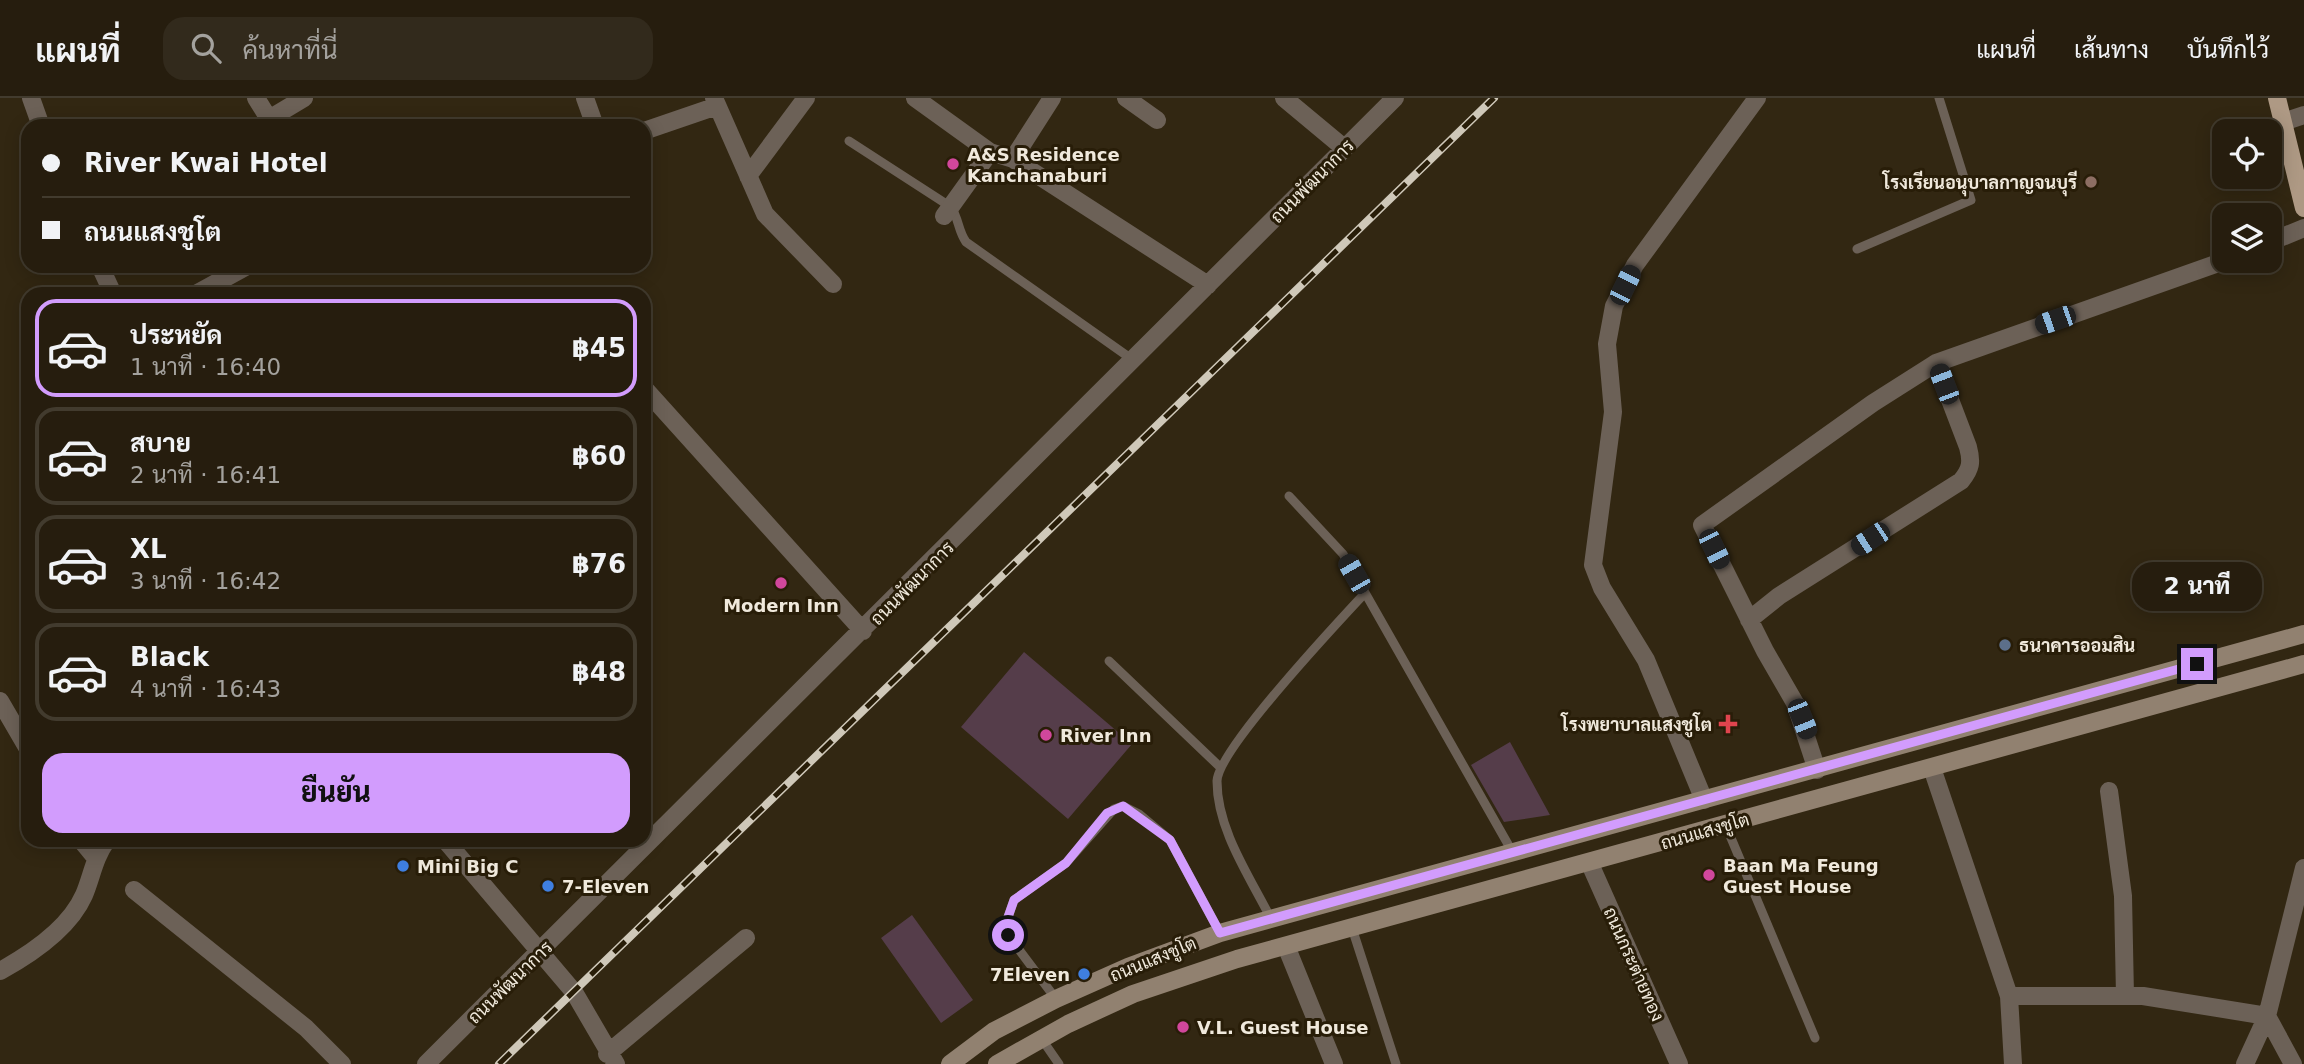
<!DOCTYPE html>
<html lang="th">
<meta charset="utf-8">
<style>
:root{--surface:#261d0e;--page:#322a1c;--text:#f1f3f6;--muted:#a4a29e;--line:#423b2e;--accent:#d29cfd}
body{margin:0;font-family:"DejaVu Sans",Sarabun,sans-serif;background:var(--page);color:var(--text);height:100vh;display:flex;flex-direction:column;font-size:26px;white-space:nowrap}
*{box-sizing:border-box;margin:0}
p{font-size:23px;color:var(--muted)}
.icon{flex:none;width:38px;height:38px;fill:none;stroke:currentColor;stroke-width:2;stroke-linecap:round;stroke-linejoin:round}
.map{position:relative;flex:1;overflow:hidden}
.panel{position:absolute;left:21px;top:189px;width:630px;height:560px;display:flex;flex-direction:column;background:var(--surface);border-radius:21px;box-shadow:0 4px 18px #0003,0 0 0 2px var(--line)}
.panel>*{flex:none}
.hud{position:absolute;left:21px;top:21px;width:630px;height:154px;border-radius:21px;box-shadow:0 4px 18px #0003,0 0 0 2px var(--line);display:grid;align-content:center;height:154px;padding:0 21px;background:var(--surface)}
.controls{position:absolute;left:2212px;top:21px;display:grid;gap:14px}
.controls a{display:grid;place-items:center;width:70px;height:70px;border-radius:14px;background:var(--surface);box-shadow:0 4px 18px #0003,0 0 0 2px var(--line);font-size:35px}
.end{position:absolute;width:32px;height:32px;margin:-16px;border:9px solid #d29cfd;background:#111;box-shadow:0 0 0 4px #111}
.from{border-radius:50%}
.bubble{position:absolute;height:49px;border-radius:21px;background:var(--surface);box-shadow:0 4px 18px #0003,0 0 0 2px var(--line);font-size:23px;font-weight:800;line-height:49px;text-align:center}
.car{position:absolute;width:21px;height:42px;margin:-21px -10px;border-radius:9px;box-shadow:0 0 5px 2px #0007;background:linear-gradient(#222 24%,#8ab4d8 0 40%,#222 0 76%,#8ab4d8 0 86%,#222 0)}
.hud b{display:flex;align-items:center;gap:24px;height:66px;font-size:26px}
.hud b+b{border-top:2px solid var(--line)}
.hud i{width:18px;height:18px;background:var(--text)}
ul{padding:12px 0 0;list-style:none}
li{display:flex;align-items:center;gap:21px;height:98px;margin:0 14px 10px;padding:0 7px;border:4px solid var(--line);border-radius:21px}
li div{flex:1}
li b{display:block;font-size:26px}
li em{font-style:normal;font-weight:800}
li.selected{border-color:var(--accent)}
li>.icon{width:63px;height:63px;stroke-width:1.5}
.primary-button{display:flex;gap:14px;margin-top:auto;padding:14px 21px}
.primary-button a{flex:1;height:80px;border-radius:21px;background:var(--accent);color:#111;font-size:28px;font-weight:800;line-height:80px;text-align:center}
header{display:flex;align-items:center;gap:42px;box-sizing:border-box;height:98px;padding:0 35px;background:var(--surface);border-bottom:2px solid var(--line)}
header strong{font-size:33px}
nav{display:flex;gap:38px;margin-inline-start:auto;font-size:24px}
.search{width:490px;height:63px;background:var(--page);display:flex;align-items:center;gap:18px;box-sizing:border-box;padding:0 24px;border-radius:21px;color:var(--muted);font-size:26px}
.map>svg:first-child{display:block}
.building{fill:#553d4a}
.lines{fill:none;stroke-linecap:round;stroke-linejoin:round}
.lane{stroke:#6c6157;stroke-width:9}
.street{stroke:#6c6157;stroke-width:18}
.secondary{stroke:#918170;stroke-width:18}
.primary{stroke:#ae9984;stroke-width:18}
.rail-casing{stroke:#cfc8b9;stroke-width:8}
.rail{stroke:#281d08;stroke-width:5;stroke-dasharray:16;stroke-linecap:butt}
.route{stroke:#d29cfd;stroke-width:9}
.hotel-dot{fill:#d1479c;stroke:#281d08;stroke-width:2.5}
.education-dot{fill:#8d6e63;stroke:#281d08;stroke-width:2.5}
.service-dot{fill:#5c6f8a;stroke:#281d08;stroke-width:2.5}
.health-dot{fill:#e0444e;stroke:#281d08;stroke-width:2.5}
.shop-dot{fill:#3f7fe0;stroke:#281d08;stroke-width:2.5}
.labels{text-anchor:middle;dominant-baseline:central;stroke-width:6;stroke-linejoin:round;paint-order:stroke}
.poi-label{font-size:18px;font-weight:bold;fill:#f0e9dc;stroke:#281d08;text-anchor:start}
.street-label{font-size:18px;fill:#f0e9dc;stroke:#281d08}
</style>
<header>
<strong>แผนที่</strong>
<div class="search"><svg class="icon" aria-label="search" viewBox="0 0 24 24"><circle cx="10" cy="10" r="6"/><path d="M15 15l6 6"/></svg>ค้นหาที่นี่</div>
<nav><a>แผนที่</a><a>เส้นทาง</a><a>บันทึกไว้</a></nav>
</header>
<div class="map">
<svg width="2304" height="966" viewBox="0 0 2304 966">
<rect width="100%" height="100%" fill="#322712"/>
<path class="building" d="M1024,554L1132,646L1068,721L961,629Z
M1510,644L1550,717L1504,724L1471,667Z
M912,817L973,902L941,925L881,840Z"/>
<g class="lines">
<path class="lane" d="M849,43L951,109C959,121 958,133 966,144L1133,262
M1857,151L1971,102L1939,0
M1289,398L1343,456L1513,755
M1109,563L1220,669
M1726,728L1815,940
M1271,821C1250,779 1217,732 1217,683C1218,652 1338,524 1365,495
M1352,830L1396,966
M1056,901L1008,837L1007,822L1014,802L1066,765L1114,711L1123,708L1139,716L1170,742L1220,835
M1041,940L1059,966"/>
<path class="street" d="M31,0L41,28
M256,0L269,21L304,0
M585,0L595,28
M714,0L765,116L833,186
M915,0L990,54L1013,61L1208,187
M1126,0L1157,22
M1284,0L1344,50
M2283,24L2304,17
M644,33L717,8
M1013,61L1052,0
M748,78L806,0
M944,118L990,54
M2270,144L2304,130
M100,168L113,196
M196,196L247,168
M644,290L863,533
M1749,522L1779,498L1961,383C1971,371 1972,364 1968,349L1936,265
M0,603L28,651
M1932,670L2009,898L2013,966
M1817,672L1795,605L1765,553L1702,427L1873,305L1936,265L2224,163
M2109,693L2123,798L2125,898
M1704,702L1646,562L1602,490L1593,467L1613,314L1607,246L1614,208L1635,167L1757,0
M81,742L95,759
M445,742L574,894L616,966
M1590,766L1679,966
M134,792L306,930L342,966
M1286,848L1334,966
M0,873C31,856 69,831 84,797C92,778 94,760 107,742
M2009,898H2143L2267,918
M2267,918L2293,966
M607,956L746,840
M426,966L1395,0
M2245,966L2267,918L2304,770"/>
<path class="secondary" d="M950,966L994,933L1056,901L1128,869L1220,835L2304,536
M997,966L1068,926L1133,896L1237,861L2304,566"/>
<path class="primary" d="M2277,0L2304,110"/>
<g class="rail-casing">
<path id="rail" d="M499,966L1494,0"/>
</g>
<use href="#rail" class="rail"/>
</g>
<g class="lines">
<path class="route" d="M1008,837L1007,822L1014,802L1066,765L1107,715L1123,708L1170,742L1220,835L2197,566"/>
</g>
<g class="hotel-dot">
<circle cx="953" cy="66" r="7"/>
<circle cx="781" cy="485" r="7"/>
<circle cx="1046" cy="637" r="7"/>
<circle cx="1709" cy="777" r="7"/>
<circle cx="1183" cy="929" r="7"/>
</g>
<circle class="education-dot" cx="2091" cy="84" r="7"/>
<circle class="service-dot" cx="2005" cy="547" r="7"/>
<path class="health-dot" d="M1724.5 615.5h7v7h7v7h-7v7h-7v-7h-7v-7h7z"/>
<g class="shop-dot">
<circle cx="403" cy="768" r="7"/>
<circle cx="548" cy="788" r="7"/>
<circle cx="1084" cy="876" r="7"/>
</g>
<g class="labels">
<g class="poi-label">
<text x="967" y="56">A&amp;S Residence<tspan x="967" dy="21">Kanchanaburi</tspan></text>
<text x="2077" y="84" text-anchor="end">โรงเรียนอนุบาลกาญจนบุรี</text>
<text x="781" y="507" text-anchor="middle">Modern Inn</text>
<text x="2019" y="547">ธนาคารออมสิน</text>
<text x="1712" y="626" text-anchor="end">โรงพยาบาลแสงชูโต</text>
<text x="1060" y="637">River Inn</text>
<text x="1723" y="767">Baan Ma Feung<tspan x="1723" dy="21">Guest House</tspan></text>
<text x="417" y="768">Mini Big C</text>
<text x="562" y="788">7-Eleven</text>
<text x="1070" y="876" text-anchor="end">7Eleven</text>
<text x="1197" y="929">V.L. Guest House</text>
</g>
<g class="street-label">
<text transform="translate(1312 83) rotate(-45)">ถนนพัฒนาการ</text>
<text transform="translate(912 485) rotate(-45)">ถนนพัฒนาการ</text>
<text transform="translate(1705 733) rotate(-16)">ถนนแสงชูโต</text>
<text transform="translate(1153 861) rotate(-22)">ถนนแสงชูโต</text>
<text transform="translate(1634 866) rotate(66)">ถนนกระต่ายทอง</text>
<text transform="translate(510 884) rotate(-44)">ถนนพัฒนาการ</text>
</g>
</g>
</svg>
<div class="controls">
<a><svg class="icon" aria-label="locate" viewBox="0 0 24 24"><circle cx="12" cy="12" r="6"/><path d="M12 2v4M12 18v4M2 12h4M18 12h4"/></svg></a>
<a><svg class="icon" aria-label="layers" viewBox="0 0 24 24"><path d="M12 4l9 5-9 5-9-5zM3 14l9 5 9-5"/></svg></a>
</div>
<i class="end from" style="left:1008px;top:837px"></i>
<i class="end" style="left:2197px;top:566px"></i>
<div class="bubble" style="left:2132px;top:464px;width:130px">2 นาที</div>
<i class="car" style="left:1625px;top:187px;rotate:26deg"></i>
<i class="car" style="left:2055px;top:222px;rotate:251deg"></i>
<i class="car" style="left:1944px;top:286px;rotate:339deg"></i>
<i class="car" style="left:1870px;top:441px;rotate:237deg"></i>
<i class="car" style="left:1714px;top:451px;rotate:154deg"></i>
<i class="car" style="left:1354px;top:476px;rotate:330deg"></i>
<i class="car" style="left:1802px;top:621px;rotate:158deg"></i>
<div class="hud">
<b><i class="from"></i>River Kwai Hotel</b>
<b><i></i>ถนนแสงชูโต</b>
</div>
<section class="panel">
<ul>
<li class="selected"><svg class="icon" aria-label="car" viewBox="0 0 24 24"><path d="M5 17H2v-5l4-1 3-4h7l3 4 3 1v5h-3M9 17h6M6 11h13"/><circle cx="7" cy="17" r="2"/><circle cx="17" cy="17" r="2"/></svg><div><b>ประหยัด</b><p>1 นาที · 16:40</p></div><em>฿45</em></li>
<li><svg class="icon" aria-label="car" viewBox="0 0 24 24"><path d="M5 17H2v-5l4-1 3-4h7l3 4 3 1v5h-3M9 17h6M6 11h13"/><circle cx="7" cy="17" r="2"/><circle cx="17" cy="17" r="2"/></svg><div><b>สบาย</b><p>2 นาที · 16:41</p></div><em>฿60</em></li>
<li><svg class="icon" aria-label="car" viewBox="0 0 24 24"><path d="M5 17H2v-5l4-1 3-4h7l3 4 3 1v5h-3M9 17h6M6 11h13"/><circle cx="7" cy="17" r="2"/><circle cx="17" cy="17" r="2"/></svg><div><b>XL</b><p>3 นาที · 16:42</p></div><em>฿76</em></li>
<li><svg class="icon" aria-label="car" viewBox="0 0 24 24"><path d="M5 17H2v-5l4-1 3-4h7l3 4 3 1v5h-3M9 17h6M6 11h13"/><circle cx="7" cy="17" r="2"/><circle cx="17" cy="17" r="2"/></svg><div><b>Black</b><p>4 นาที · 16:43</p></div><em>฿48</em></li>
</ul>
<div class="primary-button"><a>ยืนยัน</a></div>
</section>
</div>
